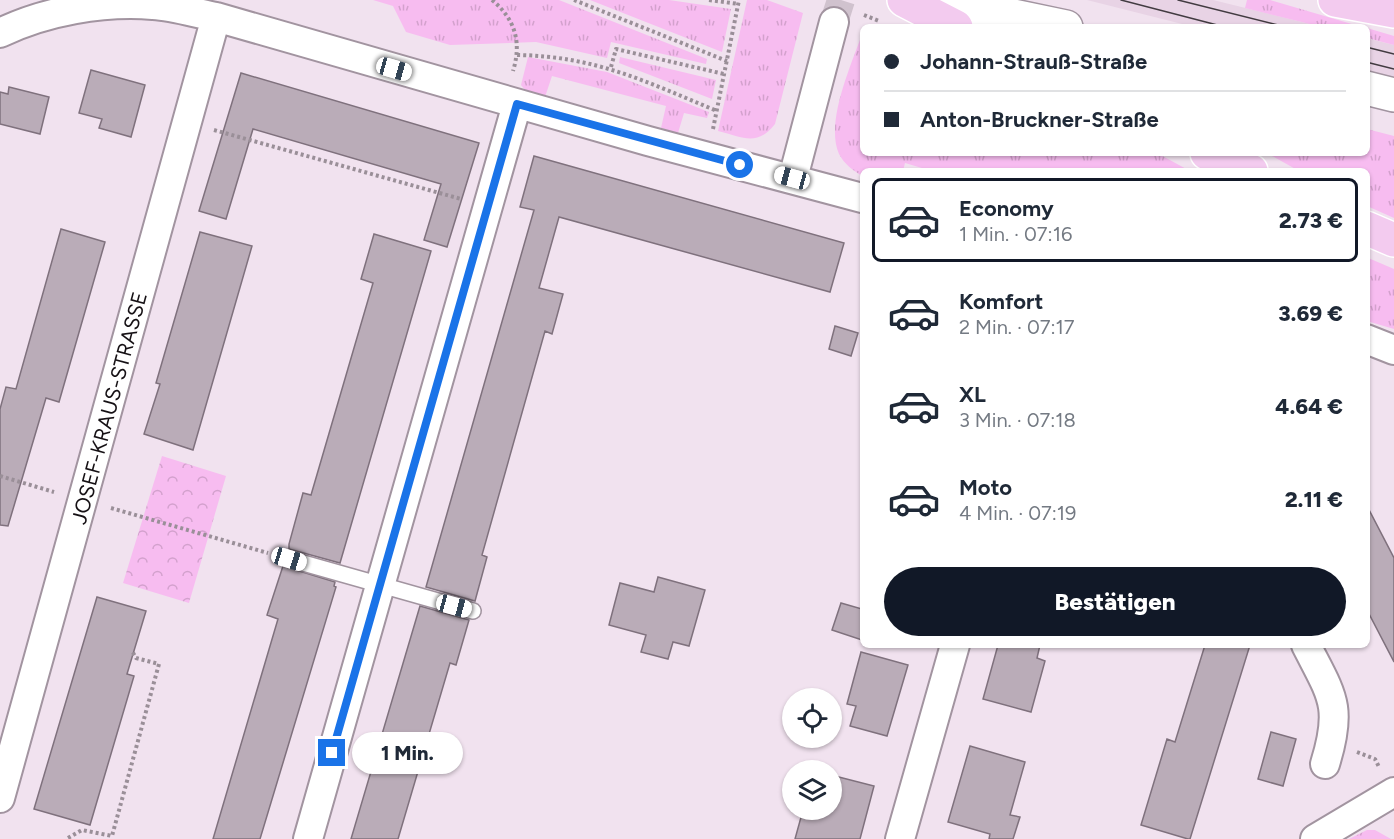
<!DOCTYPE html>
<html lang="de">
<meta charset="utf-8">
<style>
:root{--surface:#fff;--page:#f6f6f7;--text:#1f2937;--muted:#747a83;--line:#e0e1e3;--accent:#111827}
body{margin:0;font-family:Figtree,sans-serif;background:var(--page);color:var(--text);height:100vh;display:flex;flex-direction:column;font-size:22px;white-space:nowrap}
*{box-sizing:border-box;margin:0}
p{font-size:20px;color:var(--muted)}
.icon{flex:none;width:33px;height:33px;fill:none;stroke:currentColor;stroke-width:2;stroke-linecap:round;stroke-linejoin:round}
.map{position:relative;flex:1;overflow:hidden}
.drawer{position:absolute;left:860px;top:168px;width:510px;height:480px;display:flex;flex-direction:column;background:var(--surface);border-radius:9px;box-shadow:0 2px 4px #0004}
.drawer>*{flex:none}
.guide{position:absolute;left:860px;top:24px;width:510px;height:132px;border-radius:9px;box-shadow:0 2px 4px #0004;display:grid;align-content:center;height:132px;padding:0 24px;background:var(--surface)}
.controls{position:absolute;left:782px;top:688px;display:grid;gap:12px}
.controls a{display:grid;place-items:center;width:60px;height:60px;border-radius:50%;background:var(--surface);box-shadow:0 2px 4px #0004;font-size:30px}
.end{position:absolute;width:27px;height:27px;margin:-14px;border:8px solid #1a73e8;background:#fff;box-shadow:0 0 0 3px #fff}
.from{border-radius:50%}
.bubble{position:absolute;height:42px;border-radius:21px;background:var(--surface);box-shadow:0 2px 4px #0004;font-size:20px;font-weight:800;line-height:42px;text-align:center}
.car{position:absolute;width:18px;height:36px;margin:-18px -9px;border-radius:8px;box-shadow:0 0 4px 2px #0007;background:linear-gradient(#fff 24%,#345 0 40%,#fff 0 76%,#345 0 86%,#fff 0)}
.guide b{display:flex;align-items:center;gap:21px;height:57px;font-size:22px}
.guide b+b{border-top:2px solid var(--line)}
.guide i{width:15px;height:15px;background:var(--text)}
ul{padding:10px 0 0;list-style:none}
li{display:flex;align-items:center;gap:18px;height:84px;margin:0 12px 9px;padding:0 12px;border:3px solid transparent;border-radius:9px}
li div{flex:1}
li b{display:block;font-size:22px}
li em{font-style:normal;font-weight:800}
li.on{border-color:var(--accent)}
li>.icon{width:54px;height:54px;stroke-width:1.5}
.button{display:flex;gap:12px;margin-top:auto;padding:12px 24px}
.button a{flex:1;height:69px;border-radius:36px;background:var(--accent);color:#fff;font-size:24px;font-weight:800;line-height:69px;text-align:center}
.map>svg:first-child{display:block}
.built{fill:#e8d3e5}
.grass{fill:url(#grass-tufts)}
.park{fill:url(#park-crowns)}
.building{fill:#baacb8;stroke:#7f717d;stroke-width:1.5}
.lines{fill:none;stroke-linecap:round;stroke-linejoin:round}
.street-tunnel{stroke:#d0c2ce;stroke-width:28;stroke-dasharray:28 14;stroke-linecap:butt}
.lane-casing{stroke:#a294a0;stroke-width:18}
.street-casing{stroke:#a294a0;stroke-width:32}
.secondary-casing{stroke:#a294a0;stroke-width:36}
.primary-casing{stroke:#fff;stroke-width:36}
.path{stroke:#9a8f98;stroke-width:4;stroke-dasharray:3 3;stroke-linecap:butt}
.lane{stroke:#fff;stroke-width:15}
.street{stroke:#fff;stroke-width:28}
.secondary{stroke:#fff;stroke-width:33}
.primary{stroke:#f3cbef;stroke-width:33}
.tram{stroke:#423b41;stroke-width:1.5}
.route{stroke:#1a73e8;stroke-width:8}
.labels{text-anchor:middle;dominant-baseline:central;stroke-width:4.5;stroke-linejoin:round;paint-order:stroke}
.street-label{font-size:21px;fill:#151014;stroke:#fff}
</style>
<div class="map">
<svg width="1394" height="839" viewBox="0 0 1394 839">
<defs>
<pattern id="grass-tufts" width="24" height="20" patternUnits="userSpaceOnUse" patternTransform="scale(1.5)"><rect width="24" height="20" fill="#f7bcf0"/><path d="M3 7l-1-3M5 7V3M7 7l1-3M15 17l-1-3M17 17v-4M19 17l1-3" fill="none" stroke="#d3a1cd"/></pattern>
<pattern id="park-crowns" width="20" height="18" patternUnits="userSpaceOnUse" patternTransform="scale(1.5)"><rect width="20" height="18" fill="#f7bcf0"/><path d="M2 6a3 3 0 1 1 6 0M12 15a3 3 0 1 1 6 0" fill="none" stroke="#d3a1cd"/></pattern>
</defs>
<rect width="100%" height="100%" fill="#f1e2ef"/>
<path class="built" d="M1087,0H1213L1322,27H1194Z
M1366,38L1394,45V78L1367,71Z"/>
<path class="grass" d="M373,0H559L707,59L706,64L611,42L607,58L536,42L450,45L406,32L393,6Z
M590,0H669L731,9L722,52Z
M747,0H767L803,13L775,124C757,147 743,137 718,131Z
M1247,0H1270L1362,27H1322L1245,8Z
M1367,28L1394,36V45L1367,38Z
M862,34V153H1157L1190,171H932L905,163L903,171H862V176C854,171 844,164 839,154C825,122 851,66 862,34Z
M528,57L607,72L709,112L707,118L684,113L678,133L661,128L666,106L552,76L545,97L525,90L521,85Z
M620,57L716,80L712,99L619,63Z
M1367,129L1394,136V218L1367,206L1366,171H1299L1267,153H1366Z
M1366,257L1394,269V329L1367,321Z
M1367,830H1375L1391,839H1349Z"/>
<path class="park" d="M162,456L226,476L189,603L123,583Z"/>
<path class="building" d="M91,70L145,85L131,137L99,128L102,119L79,113Z
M241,73L479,143L447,247L424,240L441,184L253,129L226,219L199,211Z
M9,87L49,97L40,134L0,124V92L8,94Z
M534,156L844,243L830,292L559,217L539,288L563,294L552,334L545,331L482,555L487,557L475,601L426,587L534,210L520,207Z
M61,229L105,242L59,402L46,398L8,526L0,525V409L6,387L16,389Z
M200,232L252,246L193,450L144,434L160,384L156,383Z
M374,234L431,251L340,563L289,549V544L303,493L311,495L373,283L361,279Z
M835,326L858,333L851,356L829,349Z
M1366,504L1394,558V662L1366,608Z
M283,566L335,582L334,586L336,587L260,839H213L278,619L267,615Z
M658,577L705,590L689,646L673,642L668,659L641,652L646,635L609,625L620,583L654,592Z
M97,597L146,611L127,674L134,676L90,825L34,809Z
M841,603L862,609V640L832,630Z
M420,606L469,620L456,665L450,663L398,839H351Z
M998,645H1040L1037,658L1045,661L1031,712L983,699Z
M1205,645H1250L1190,839H1188L1141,825L1167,739L1175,742Z
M861,652L908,665L887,736L850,726L856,706L847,704Z
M1271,732L1296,739L1283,786L1258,779Z
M970,746L1025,762L1010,815L1020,817L1013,839H989L990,834L948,822Z
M831,775L874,786L860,839H795L803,810H831Z"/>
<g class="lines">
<path class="street-tunnel" d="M834,22L841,0"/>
<g class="lane-casing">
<path id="lane" d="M289,559L473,611"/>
</g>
<g class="street-casing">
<path id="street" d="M0,33C45,11 103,1 153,5C173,6 195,13 216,17L648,141L862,198
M793,178L834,22
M1366,339L1394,350
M1306,645C1332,696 1343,706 1325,764
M0,798L216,17
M308,839L517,104
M900,839L955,645
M1315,839L1394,792"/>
</g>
<g class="secondary-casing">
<path id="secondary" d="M937,0L1066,27
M1366,88L1394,95"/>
</g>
<g class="primary-casing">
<path id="primary" d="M904,0L956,27
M1335,0L1394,11
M1207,153L1251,171
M1366,228L1394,240"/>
</g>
<path class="path" d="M492,0C515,19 522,42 513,71
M574,0L727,61
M709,0L739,4
M864,15L879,21
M517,55C595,56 647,82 717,111
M611,67L616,49L724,74
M713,129L739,0
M214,130L461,199
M0,476L54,492
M111,508L268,553
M1357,752L1375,759L1379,767
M68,838L82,830L112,836L159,664L136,658L132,651"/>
<use href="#lane" class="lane"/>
<use href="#street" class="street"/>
<use href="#secondary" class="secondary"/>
<use href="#primary" class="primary"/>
<path class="tram" d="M1121,0L1225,27
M1178,0L1286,27
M1366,47L1394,54
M1366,62L1394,69"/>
</g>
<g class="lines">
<path class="route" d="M332,753L517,104L740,165"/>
</g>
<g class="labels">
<g class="street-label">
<text transform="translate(109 408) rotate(-75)">JOSEF-KRAUS-STRASSE</text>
</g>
</g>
</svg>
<div class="controls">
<a><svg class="icon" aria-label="locate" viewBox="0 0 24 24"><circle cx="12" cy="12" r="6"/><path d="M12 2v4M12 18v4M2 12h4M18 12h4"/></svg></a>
<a><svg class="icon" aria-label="layers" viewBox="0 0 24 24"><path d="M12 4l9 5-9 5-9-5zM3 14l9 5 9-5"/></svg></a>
</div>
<i class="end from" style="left:740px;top:165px"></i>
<i class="end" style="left:332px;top:753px"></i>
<div class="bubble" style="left:352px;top:732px;width:111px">1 Min.</div>
<i class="car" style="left:394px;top:69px;rotate:106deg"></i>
<i class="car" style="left:792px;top:178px;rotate:285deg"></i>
<i class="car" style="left:289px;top:559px;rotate:107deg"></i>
<i class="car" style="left:454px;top:606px;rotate:105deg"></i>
<div class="guide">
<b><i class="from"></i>Johann-Strauß-Straße</b>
<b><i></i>Anton-Bruckner-Straße</b>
</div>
<section class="drawer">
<ul>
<li class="on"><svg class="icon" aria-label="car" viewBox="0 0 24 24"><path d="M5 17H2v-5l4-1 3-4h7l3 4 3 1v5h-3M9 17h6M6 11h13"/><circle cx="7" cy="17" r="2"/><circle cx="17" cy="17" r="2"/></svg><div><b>Economy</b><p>1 Min. · 07:16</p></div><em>2.73 €</em></li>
<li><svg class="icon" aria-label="car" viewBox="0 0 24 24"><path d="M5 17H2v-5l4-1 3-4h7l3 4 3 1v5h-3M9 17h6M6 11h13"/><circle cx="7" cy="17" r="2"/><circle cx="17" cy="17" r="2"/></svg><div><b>Komfort</b><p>2 Min. · 07:17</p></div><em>3.69 €</em></li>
<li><svg class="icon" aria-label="car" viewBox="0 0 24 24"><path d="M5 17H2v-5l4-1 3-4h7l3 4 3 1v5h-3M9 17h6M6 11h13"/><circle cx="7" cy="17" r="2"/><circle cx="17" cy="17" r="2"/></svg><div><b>XL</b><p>3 Min. · 07:18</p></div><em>4.64 €</em></li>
<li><svg class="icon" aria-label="car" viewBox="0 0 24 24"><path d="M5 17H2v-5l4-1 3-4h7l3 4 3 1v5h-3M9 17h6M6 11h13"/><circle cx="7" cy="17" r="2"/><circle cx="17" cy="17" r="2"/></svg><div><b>Moto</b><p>4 Min. · 07:19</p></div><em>2.11 €</em></li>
</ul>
<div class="button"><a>Bestätigen</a></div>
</section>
</div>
